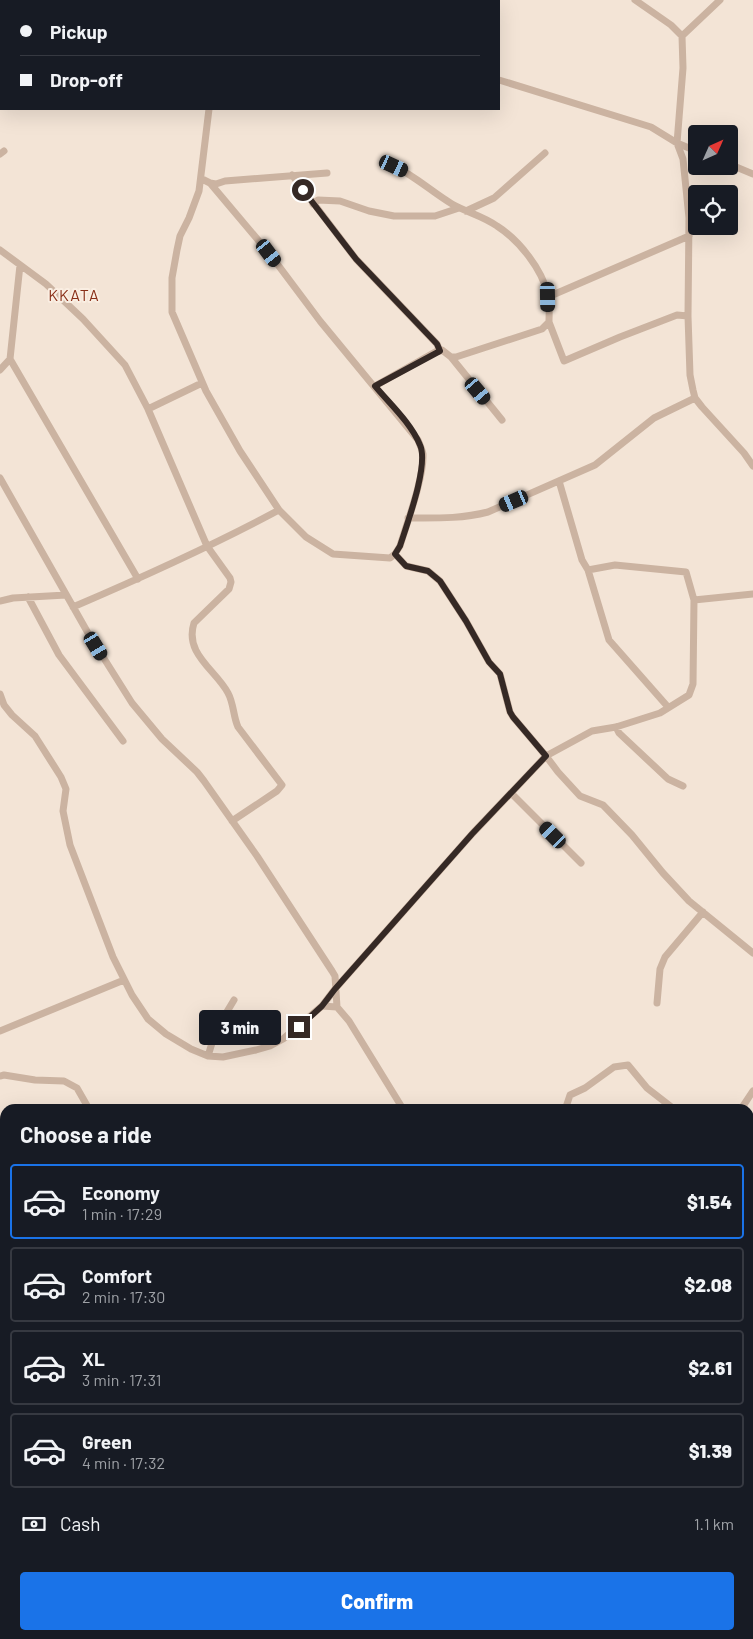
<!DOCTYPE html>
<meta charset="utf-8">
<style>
:root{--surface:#171b24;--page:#242831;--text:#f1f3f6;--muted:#9ea1a6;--line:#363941;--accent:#1a73e8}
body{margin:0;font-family:Barlow,sans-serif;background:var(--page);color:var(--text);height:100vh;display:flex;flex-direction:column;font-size:19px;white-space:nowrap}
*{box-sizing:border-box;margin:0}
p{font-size:16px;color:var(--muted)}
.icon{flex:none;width:28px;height:28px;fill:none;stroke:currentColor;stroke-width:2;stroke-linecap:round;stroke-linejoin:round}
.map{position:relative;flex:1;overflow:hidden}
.panel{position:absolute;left:0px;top:1104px;width:754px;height:536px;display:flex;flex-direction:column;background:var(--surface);border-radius:15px 15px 0 0;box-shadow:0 5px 20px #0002}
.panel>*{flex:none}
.top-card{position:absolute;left:0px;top:0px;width:500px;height:110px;box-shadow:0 5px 20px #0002;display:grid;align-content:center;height:110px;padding:0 20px;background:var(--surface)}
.needle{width:32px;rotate:45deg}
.tools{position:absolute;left:688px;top:125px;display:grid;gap:10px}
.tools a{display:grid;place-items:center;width:50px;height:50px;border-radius:5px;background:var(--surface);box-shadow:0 5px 20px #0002;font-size:25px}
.end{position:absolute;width:22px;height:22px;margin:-11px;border:6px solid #352925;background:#fff;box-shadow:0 0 0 2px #fff}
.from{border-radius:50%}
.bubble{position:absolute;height:35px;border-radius:5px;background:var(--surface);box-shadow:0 5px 20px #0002;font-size:16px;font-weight:800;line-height:35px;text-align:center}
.car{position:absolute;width:15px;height:30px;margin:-15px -8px;border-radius:6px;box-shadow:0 0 4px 1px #0007;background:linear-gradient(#222 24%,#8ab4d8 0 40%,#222 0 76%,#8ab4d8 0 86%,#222 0)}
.top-card b{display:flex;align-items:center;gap:18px;height:48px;font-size:19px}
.top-card b+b{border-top:1px solid var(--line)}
.top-card i{width:12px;height:12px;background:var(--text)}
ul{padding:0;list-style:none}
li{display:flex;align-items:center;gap:15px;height:75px;margin:0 10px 8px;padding:0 10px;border:2px solid var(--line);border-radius:5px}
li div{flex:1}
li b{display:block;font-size:19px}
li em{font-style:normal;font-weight:800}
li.active{border-color:var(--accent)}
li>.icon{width:45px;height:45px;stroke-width:1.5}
h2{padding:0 20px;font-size:22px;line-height:60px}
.pay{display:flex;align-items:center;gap:12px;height:55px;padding:0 20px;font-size:19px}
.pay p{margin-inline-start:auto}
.cta{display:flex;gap:10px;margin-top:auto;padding:10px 20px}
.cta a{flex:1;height:58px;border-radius:5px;background:var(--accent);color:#fff;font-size:20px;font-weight:800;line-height:58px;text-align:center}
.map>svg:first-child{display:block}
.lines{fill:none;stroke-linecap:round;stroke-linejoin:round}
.street{stroke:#cbb3a1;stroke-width:7}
.route{stroke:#352925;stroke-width:6}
.labels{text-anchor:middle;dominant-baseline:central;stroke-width:4;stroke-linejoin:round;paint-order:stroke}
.quarter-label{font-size:16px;letter-spacing:1px;fill:#892f18;stroke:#faeee2}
</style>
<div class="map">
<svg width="753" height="1639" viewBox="0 0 753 1639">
<rect width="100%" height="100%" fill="#f3e4d6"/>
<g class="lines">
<path class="street" d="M105,0V1
M635,0L671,25L682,36
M720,0L682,36L683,68L677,143L683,159L689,218L688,316L690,375L693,390L695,398L702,407L744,453L753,466
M224,1V0
M0,27H1
M499,80L651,127L677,143L696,151
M209,109L199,191L189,218L180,236L177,250L172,278V312L206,391L240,451L279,510
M0,154L4,151
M729,164L753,174
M292,175L356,259L437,344L440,351
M210,183L216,184L225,181L327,173
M313,204L318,200L340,201L369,211L394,216H435L459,208
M466,211L494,198L545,153
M0,250L46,284L83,319L125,365L148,409L207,546L230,578L231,582L229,589L194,623C184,654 216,670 228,693C234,704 233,716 238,727L282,785L277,791L232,821
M548,297L689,236
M549,322L564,361L620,337L677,315L688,316
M451,357L502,420
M10,359L138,579
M0,370L10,359L20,265
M375,386L437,351L442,350L451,357H456L542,329L549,322C549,314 550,304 548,295C542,269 519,240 497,226C483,216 466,212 452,204C432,192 415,176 394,166
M148,409L202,383
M0,478L88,633L132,703L162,739L197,772L204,781L257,856L332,971L335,976L337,1007
M559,481L582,560L588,570L609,640L668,707
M408,518C436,518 461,519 488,512L595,465L654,418L695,398
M588,570L615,565L686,572L694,600
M753,594L694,600L693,684L689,695L660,713L616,727L592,731L546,756L558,772L580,796L603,805L632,835L663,873L689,901L753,953
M28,597L59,655L123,741
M0,601L13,598L66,595
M73,607C143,577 212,546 279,510L306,537L333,554L390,558L395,554L400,546C407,523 424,477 423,454C422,449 420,445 418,440L320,321L269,253L210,183L202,179
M0,694L4,705L12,715L35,736L61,777L66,789L63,811L70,845L113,957L132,995L148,1019L166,1034L191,1049L208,1056L223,1057L256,1050L270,1046L283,1039L322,1006L337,1007L349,1021L403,1109
M616,727L619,733L668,779L683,786
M511,793L581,863
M657,1003L660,969L665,957L703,912
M322,1006L335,989L472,834L546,756L513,717L510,712L500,674L489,662L466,621L440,581L428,571L406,566L395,554
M0,1031L124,980
M208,1056L216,1030L234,1000
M0,1076L4,1075L35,1080L64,1081L77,1088L89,1109
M566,1107L570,1095L585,1088L614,1067L628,1065L647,1088L674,1109
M741,1109L753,1091
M0,1120L5,1122
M0,1155L5,1169
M749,1238L753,1240
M749,1567L753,1570
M300,1635L304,1639
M519,1635L524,1639
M367,1639L370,1635
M607,1639L609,1635"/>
</g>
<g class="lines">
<path class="route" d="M299,1027L322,1006L335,989L472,834L546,756L513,717L510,712L500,674L489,662L466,621L440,581L428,571L406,566L395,554L400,546C407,524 429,465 420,445C411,423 390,404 375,386L440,351L437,344L356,259L303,190"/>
</g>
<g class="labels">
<g class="quarter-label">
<text x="74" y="294">KKATA</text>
</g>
</g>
</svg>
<div class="tools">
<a><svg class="needle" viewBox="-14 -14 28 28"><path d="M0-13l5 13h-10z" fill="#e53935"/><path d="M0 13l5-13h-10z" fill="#9ea1a6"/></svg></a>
<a><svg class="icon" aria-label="locate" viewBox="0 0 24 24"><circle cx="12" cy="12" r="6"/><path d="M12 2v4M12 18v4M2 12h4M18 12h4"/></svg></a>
</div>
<i class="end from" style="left:303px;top:190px"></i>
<i class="end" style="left:299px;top:1027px"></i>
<div class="bubble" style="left:199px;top:1010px;width:82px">3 min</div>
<i class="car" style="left:394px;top:166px;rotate:115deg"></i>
<i class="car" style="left:269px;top:253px;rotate:143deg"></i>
<i class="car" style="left:548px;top:297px;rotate:179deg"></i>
<i class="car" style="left:478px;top:391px;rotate:140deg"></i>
<i class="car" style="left:514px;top:501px;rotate:247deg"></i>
<i class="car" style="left:96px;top:646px;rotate:149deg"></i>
<i class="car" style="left:553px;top:835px;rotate:315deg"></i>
<div class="top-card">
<b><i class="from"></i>Pickup</b>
<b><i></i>Drop-off</b>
</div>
<section class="panel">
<h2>Choose a ride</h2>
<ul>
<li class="active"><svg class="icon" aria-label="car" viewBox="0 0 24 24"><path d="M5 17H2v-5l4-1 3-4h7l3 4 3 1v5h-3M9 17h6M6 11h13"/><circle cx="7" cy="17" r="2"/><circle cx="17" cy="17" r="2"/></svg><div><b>Economy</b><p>1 min · 17:29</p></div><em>$1.54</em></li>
<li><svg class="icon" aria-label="car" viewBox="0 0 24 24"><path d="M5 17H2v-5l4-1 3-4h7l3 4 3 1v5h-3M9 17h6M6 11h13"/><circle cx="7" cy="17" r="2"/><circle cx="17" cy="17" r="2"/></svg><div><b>Comfort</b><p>2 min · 17:30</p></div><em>$2.08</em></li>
<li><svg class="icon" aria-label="car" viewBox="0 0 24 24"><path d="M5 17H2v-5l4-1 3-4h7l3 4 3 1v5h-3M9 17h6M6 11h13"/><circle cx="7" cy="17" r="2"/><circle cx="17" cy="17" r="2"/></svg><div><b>XL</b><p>3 min · 17:31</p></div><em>$2.61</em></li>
<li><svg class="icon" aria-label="car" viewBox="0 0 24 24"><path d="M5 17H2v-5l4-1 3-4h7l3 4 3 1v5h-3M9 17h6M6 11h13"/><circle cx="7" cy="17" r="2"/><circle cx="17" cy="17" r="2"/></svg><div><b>Green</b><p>4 min · 17:32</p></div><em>$1.39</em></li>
</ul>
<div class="pay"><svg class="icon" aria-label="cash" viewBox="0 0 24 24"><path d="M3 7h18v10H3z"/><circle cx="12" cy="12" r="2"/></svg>Cash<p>1.1 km</p></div>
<div class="cta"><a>Confirm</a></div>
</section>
</div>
